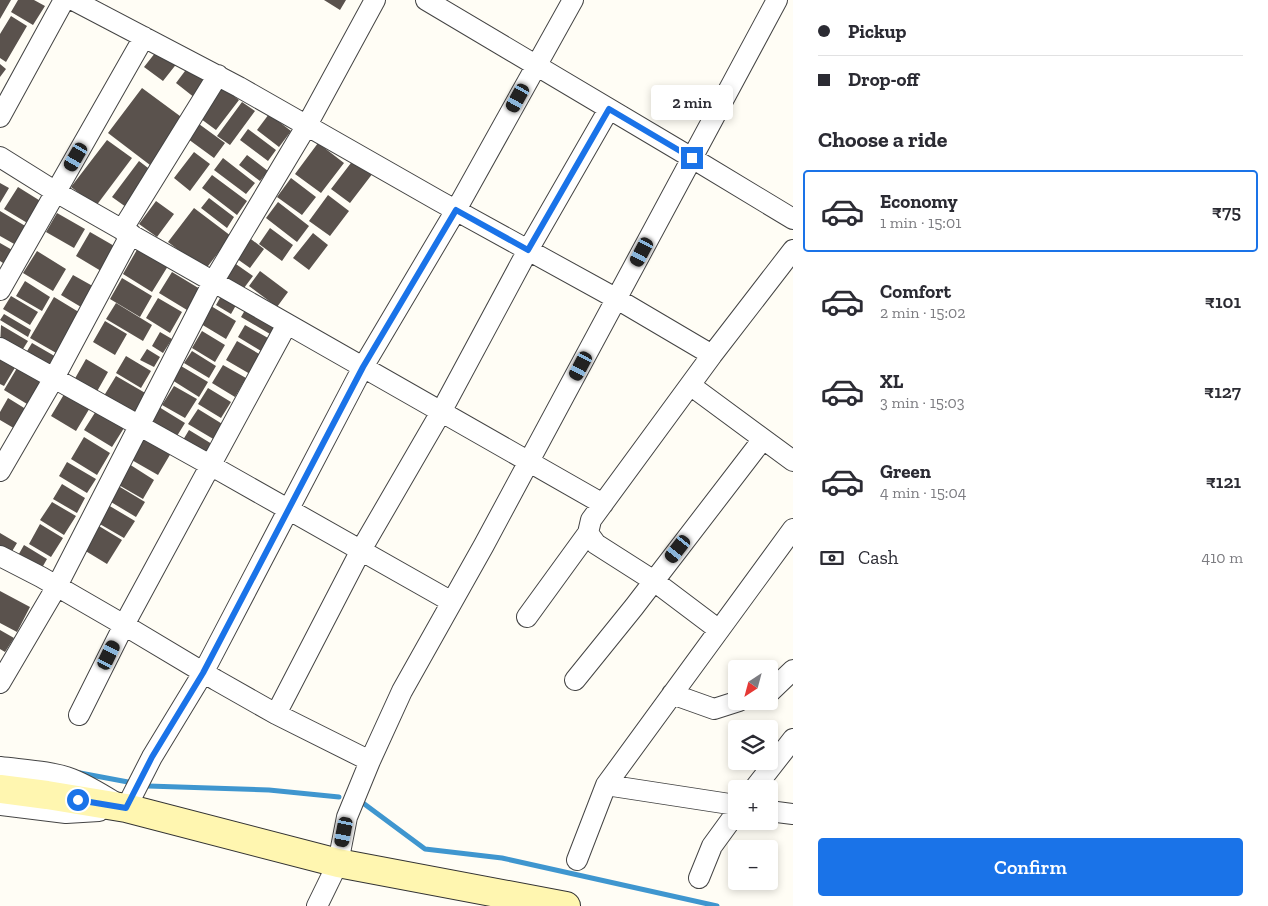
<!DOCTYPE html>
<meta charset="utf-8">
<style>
:root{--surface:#fff;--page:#f2f2f3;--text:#2b2b33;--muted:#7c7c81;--line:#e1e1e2;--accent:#1a73e8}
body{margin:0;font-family:"Zilla Slab",serif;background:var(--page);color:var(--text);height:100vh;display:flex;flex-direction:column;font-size:19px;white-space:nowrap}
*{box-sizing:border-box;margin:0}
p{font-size:16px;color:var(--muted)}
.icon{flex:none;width:28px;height:28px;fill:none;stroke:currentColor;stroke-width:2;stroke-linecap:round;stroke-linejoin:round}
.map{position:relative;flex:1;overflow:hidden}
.drawer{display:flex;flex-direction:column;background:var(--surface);width:475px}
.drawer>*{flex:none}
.guide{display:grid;align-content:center;height:110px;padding:0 25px;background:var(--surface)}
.needle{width:32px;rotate:216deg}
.buttons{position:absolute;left:728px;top:660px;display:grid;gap:10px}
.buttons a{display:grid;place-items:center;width:50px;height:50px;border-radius:5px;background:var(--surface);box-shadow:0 2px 8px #0003;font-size:25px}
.end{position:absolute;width:22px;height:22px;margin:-11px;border:6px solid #1a73e8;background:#fff;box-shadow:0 0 0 2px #fff}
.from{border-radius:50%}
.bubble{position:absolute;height:35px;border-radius:5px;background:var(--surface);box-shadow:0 2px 8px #0003;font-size:16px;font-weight:600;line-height:35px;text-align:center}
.car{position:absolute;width:15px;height:30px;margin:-15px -8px;border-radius:6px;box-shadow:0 0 4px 1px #0007;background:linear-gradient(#222 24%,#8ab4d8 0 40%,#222 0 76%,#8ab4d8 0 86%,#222 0)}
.guide b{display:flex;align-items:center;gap:18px;height:48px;font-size:19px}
.guide b+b{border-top:1px solid var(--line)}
.guide i{width:12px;height:12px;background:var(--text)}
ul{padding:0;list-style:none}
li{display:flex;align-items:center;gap:15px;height:82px;margin:0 10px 8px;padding:0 15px;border:2px solid transparent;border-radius:5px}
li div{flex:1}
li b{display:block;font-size:19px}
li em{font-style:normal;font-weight:600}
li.on{border-color:var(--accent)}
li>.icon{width:45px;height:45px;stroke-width:1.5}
h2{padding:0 25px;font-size:22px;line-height:60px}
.pay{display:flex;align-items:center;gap:12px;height:55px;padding:0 25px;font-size:19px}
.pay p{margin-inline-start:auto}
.cta{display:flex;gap:10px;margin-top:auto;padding:10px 25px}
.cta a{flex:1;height:58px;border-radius:5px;background:var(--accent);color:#fff;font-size:20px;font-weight:600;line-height:58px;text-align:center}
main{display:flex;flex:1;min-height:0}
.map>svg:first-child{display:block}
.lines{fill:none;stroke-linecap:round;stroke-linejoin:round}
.stream{stroke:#3f96cf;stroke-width:5}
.building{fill:#5a524d}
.street-casing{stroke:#444;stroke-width:22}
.secondary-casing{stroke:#333;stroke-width:30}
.street{stroke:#fff;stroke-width:20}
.secondary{stroke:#fff6b0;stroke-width:28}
.route{stroke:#1a73e8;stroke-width:6}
</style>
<main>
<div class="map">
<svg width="793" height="906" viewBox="0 0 793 906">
<rect width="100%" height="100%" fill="#fffdf5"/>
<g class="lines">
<path class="stream" d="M80,773L128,782
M148,786L269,790L339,797
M363,803L425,849L502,858L717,906"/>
</g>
<path class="building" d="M0,0H11L0,19Z
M18,0H34L45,6L33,25L11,12Z
M324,0H346L340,10Z
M11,16L27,26L6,62L0,58V34Z
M159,48L178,62L163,81L144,67Z
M0,64L6,69L0,77Z
M188,67L208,82L195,98L176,83Z
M220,85L239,100L216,130L197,116Z
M142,88L184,119L150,165L108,133Z
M242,102L255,111L230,145L217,136Z
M269,114L291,131L279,147L257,130Z
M199,124L225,143L214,158L188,139Z
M248,129L276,150L268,161L240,140Z
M107,140L132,158L96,206L71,187Z
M318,143L344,163L321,193L295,174Z
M194,152L210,164L190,191L174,178Z
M247,155L268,171L260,181L239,165Z
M223,158L255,183L246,194L214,170Z
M354,159L373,173L350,203L331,189Z
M139,161L152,171L126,207L112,197Z
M212,175L247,201L237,215L202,188Z
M291,178L316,197L302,215L277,197Z
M0,183L9,188L0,203Z
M18,187L42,202L29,224L4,209Z
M328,195L349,211L330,236L309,221Z
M209,198L234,217L227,228L201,208Z
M156,201L174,214L157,237L139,224Z
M278,202L309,226L297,242L266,218Z
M194,208L231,236L205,270L168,242Z
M0,211L27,227L16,245L0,236Z
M57,213L85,229L74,248L46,232Z
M270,228L293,245L282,261L259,244Z
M90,232L116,247L101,271L76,256Z
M313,233L328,245L309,270L293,258Z
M247,236L264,249L250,268L233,256Z
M0,243L14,251L6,265L0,261Z
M138,248L168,266L152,292L123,274Z
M37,251L66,269L53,291L23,273Z
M233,262L253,276L241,292L222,277Z
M260,271L288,292L277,307L249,286Z
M172,272L200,289L187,310L159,293Z
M73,275L98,289L86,310L61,295Z
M122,278L152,296L140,317L110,299Z
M25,281L50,297L42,311L16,296Z
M224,291L239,300L231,314L216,305Z
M11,296L38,312L30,325L3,309Z
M54,297L82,314L58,354L30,338Z
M158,298L182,312L170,333L146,318Z
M116,303L152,325L143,341L106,319Z
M248,305L277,322L270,334L241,317Z
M211,306L236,321L226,339L201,324Z
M4,314L31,330L28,337L0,320Z
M105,321L127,334L115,355L93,342Z
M1,325L28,341L18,357L0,346Z
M245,325L268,338L261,351L238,337Z
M202,331L225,345L215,362L192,348Z
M160,332L172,339L163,353L152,346Z
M237,341L261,355L250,374L226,360Z
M32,343L58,358L50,371L24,356Z
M147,349L160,357L154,367L140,360Z
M192,351L216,366L209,378L184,363Z
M0,356L16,366L4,386L0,384Z
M126,356L151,371L141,388L116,373Z
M86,359L108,372L95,395L73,382Z
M223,365L246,378L235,397L212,383Z
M181,366L208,382L199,397L172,380Z
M17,368L45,385L32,407L4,390Z
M116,376L147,394L133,418L102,399Z
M174,386L197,399L185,418L162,405Z
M208,388L231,402L221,418L198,404Z
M66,391L91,406L76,431L51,416Z
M8,398L29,411L17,430L0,420V412Z
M159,407L185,423L177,436L151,421Z
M198,409L224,425L215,440L188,424Z
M96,411L124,428L112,447L84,430Z
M189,430L212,444L203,459L180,445Z
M84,437L110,453L97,475L71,459Z
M144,437L171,453L158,475L130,459Z
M67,462L96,479L87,493L59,476Z
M129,464L154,480L143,499L117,484Z
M62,484L85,498L77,513L53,499Z
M115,484L145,502L136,517L106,499Z
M52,502L76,516L64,535L40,520Z
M108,505L135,521L124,538L98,523Z
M94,523L122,540L107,564L79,547Z
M40,524L63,538L51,557L29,544Z
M0,533L17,543L8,558L0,553Z
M24,545L47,559L39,573L16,559Z
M0,591L30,607L17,632L0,623Z
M0,630L14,638L5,652L0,649Z"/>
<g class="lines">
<g class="street-casing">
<path id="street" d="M73,0L239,87L439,201L617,299L712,355
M426,0L692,158L793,219
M0,117L64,0
M0,157L56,192L603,504
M122,230L218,75
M0,290L144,37
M0,348L210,465L452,602
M690,385L793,461
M0,471L54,378L131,234
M0,556L41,577L124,625L216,680L276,714L370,761
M527,617L588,533
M719,630L654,581L596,544L588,533L591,520L712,355L793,250
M575,680L634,607L763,439
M0,683L57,586L213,282L307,125L375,0
M769,692L771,691L793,670
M672,694L714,709L739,701
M276,714L361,550L441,412L528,250L609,109
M79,715L124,625L287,324
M0,767C23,770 51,771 72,779C87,785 100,793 113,801
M606,785L736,805
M754,789L793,739
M0,805L66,813L99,811
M126,808L152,757L203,673L363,367L456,210L573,0
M769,811L793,814
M577,860L606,785L793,529
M699,878L712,846L736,813
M317,906L338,863L347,817L370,761L402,691L484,545L777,0"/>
</g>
<g class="secondary-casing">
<path id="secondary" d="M0,789L47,795L126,808L338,863L566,906"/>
</g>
<use href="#street" class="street"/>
<use href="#secondary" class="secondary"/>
</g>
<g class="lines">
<path class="route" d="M78,800L126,808L152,757L203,673L363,367L456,210L528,250L609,109L692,158"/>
</g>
</svg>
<div class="buttons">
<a><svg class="needle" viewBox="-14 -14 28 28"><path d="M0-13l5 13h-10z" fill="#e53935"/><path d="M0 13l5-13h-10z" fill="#7c7c81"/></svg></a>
<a><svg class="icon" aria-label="layers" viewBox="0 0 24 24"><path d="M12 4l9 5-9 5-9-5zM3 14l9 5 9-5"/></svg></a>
<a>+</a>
<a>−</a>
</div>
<i class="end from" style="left:78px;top:800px"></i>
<i class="end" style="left:692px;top:158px"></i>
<div class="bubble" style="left:651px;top:85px;width:82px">2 min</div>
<i class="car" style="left:518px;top:98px;rotate:209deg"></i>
<i class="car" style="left:76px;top:157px;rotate:210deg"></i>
<i class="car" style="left:642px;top:252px;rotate:208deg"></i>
<i class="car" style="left:581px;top:366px;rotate:208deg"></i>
<i class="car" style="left:678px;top:549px;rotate:218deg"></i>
<i class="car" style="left:109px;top:655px;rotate:26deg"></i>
<i class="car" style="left:344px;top:832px;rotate:191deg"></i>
</div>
<section class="drawer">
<div class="guide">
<b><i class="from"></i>Pickup</b>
<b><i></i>Drop-off</b>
</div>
<h2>Choose a ride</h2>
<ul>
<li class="on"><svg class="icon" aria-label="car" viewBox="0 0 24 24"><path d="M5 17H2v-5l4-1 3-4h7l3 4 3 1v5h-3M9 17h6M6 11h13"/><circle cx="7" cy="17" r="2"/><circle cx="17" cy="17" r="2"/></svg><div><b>Economy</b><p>1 min · 15:01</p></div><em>₹75</em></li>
<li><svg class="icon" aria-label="car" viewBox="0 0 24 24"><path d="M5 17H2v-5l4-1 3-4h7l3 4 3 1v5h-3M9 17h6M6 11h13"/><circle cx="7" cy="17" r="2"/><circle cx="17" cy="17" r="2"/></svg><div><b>Comfort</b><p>2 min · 15:02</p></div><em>₹101</em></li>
<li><svg class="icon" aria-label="car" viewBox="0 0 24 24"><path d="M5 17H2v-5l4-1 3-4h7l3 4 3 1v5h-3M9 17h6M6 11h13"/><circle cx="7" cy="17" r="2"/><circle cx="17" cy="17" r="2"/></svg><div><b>XL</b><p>3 min · 15:03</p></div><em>₹127</em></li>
<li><svg class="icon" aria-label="car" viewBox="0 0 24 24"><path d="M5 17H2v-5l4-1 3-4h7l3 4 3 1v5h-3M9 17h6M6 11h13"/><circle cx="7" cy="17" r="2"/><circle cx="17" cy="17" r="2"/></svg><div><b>Green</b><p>4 min · 15:04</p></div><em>₹121</em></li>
</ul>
<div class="pay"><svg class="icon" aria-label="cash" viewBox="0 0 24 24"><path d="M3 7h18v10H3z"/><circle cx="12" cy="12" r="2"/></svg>Cash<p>410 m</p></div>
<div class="cta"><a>Confirm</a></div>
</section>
</main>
